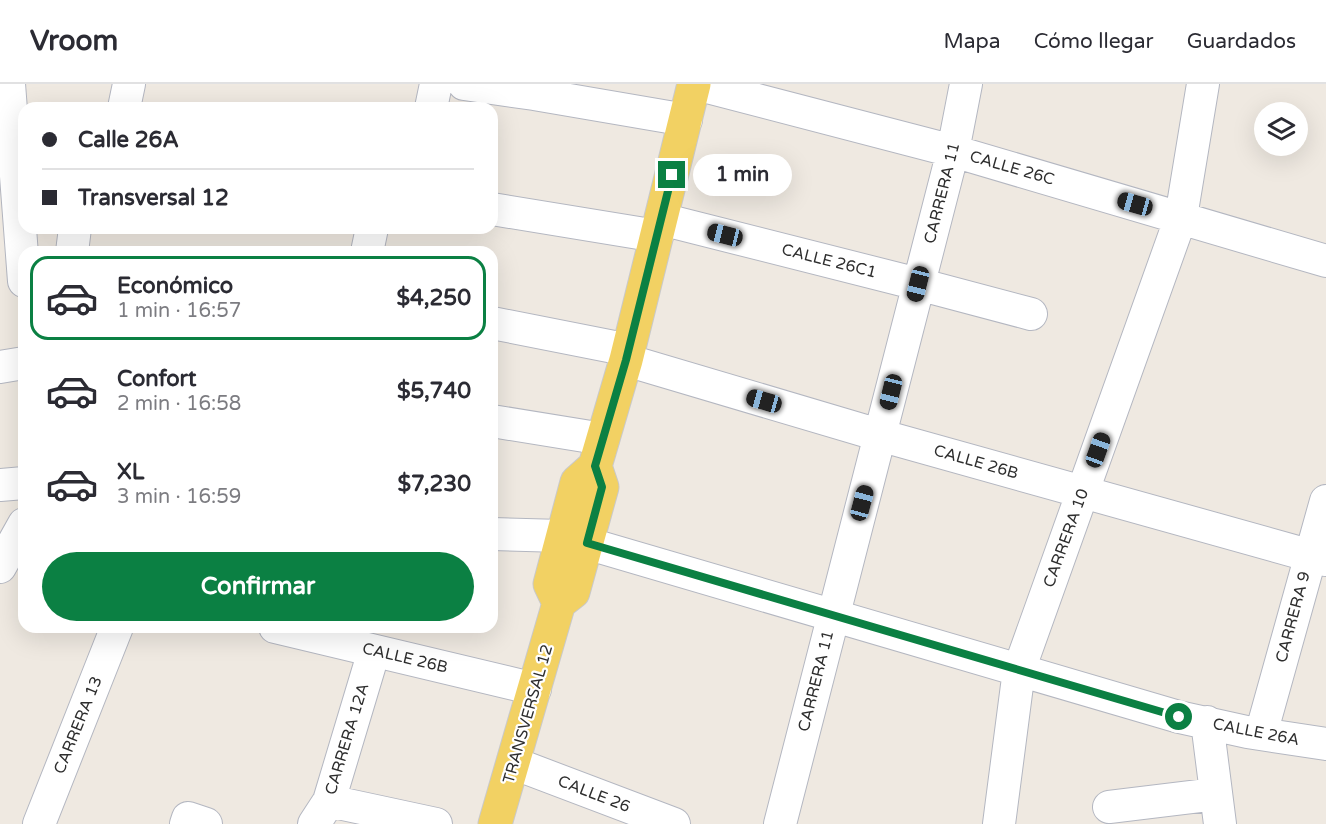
<!DOCTYPE html>
<html lang="es">
<meta charset="utf-8">
<style>
:root{--surface:#fff;--page:#f7f7f7;--text:#2b2b33;--muted:#7c7c81;--line:#e1e1e2;--accent:#0b8043}
body{margin:0;font-family:"Varela Round",sans-serif;background:var(--page);color:var(--text);height:100vh;display:flex;flex-direction:column;font-size:22px;white-space:nowrap}
*{box-sizing:border-box;margin:0}
p{font-size:20px;color:var(--muted)}
.icon{flex:none;width:33px;height:33px;fill:none;stroke:currentColor;stroke-width:2;stroke-linecap:round;stroke-linejoin:round}
.map{position:relative;flex:1;overflow:hidden}
.drawer{position:absolute;left:18px;top:162px;width:480px;height:387px;display:flex;flex-direction:column;background:var(--surface);border-radius:18px;box-shadow:0 6px 24px #0002}
.drawer>*{flex:none}
.hud{position:absolute;left:18px;top:18px;width:480px;height:132px;border-radius:18px;box-shadow:0 6px 24px #0002;display:grid;align-content:center;height:132px;padding:0 24px;background:var(--surface)}
.fabs{position:absolute;left:1254px;top:18px;display:grid;gap:12px}
.fabs a{display:grid;place-items:center;width:54px;height:54px;border-radius:50%;background:var(--surface);box-shadow:0 6px 24px #0002;font-size:30px}
.end{position:absolute;width:27px;height:27px;margin:-14px;border:8px solid #0b8043;background:#fff;box-shadow:0 0 0 3px #fff}
.from{border-radius:50%}
.bubble{position:absolute;height:42px;border-radius:21px;background:var(--surface);box-shadow:0 6px 24px #0002;font-size:20px;font-weight:700;line-height:42px;text-align:center}
.car{position:absolute;width:18px;height:36px;margin:-18px -9px;border-radius:8px;box-shadow:0 0 4px 2px #0007;background:linear-gradient(#222 24%,#8ab4d8 0 40%,#222 0 76%,#8ab4d8 0 86%,#222 0)}
.hud b{display:flex;align-items:center;gap:21px;height:57px;font-size:22px}
.hud b+b{border-top:2px solid var(--line)}
.hud i{width:15px;height:15px;background:var(--text)}
ul{padding:10px 0 0;list-style:none}
li{display:flex;align-items:center;gap:18px;height:84px;margin:0 12px 9px;padding:0 12px;border:3px solid transparent;border-radius:18px}
li div{flex:1}
li b{display:block;font-size:22px}
li em{font-style:normal;font-weight:700}
li.on{border-color:var(--accent)}
li>.icon{width:54px;height:54px;stroke-width:1.5}
.action{display:flex;gap:12px;margin-top:auto;padding:12px 24px}
.action a{flex:1;height:69px;border-radius:36px;background:var(--accent);color:#fff;font-size:24px;font-weight:700;line-height:69px;text-align:center}
header{display:flex;align-items:center;gap:36px;box-sizing:border-box;height:84px;padding:0 30px;background:var(--surface);border-bottom:2px solid var(--line)}
header strong{font-size:28px}
nav{display:flex;gap:33px;margin-inline-start:auto;font-size:21px}
.map>svg:first-child{display:block}
.lines{fill:none;stroke-linecap:round;stroke-linejoin:round}
.minor-casing{stroke:#b4b7c1;stroke-width:34}
.major-casing{stroke:#c9c9c9;stroke-width:35}
.minor{stroke:#fff;stroke-width:32}
.major{stroke:#f2d163;stroke-width:33}
.route{stroke:#0b8043;stroke-width:8}
.labels{text-anchor:middle;dominant-baseline:central;stroke-width:4.5;stroke-linejoin:round;paint-order:stroke}
.street-label{font-size:16px;fill:#2e2e2e;stroke:#fff}
</style>
<header>
<strong>Vroom</strong>
<nav><a>Mapa</a><a>Cómo llegar</a><a>Guardados</a></nav>
</header>
<div class="map">
<svg width="1326" height="740" viewBox="0 0 1326 740">
<rect width="100%" height="100%" fill="#efe9e1"/>
<g class="lines">
<g class="minor-casing">
<path id="minor" d="M9,0L24,197
M464,0L534,10L686,36
M696,0L953,67L1326,177
M124,24L129,0
M431,24L436,0
M492,125L657,152
M661,135L918,200L1031,230
M72,168L75,144
M367,168L372,144
M492,239L629,266
M626,276L879,351L1326,476
M0,283L24,279
M492,337L603,355
M0,401L24,399
M492,450L562,452L1179,633L1247,648L1326,660
M0,483L24,440
M275,543L535,605
M1207,638L1220,740
M1261,650L1326,417
M513,679L674,740
M329,717L436,740
M1109,723L1216,710
M39,740L117,543
M186,740L188,734L206,740
M314,740L329,717L374,567
M780,740L953,67L966,0
M999,740L1019,586L1181,133L1203,0"/>
</g>
<g class="major-casing">
<path id="major" d="M559,519L550,500L577,398L595,382L626,276L694,0
M495,740L559,519L573,508L602,403L595,382"/>
</g>
<use href="#minor" class="minor"/>
<use href="#major" class="major"/>
</g>
<g class="lines">
<path class="route" d="M672,91L626,276L595,382L602,403L587,459L1179,633"/>
</g>
<g class="labels">
<g class="street-label">
<text transform="translate(1012 84) rotate(16)">CALLE 26C</text>
<text transform="translate(942 109) rotate(-76)">CARRERA 11</text>
<text transform="translate(829 177) rotate(14)">CALLE 26C1</text>
<text transform="translate(976 378) rotate(16)">CALLE 26B</text>
<text transform="translate(1066 454) rotate(-70)">CARRERA 10</text>
<text transform="translate(1293 533) rotate(-75)">CARRERA 9</text>
<text transform="translate(405 574) rotate(13)">CALLE 26B</text>
<text transform="translate(816 597) rotate(-76)">CARRERA 11</text>
<text transform="translate(528 630) rotate(-74)">TRANSVERSAL 12</text>
<text transform="translate(78 641) rotate(-68)">CARRERA 13</text>
<text transform="translate(1256 648) rotate(11)">CALLE 26A</text>
<text transform="translate(347 655) rotate(-73)">CARRERA 12A</text>
<text transform="translate(594 710) rotate(21)">CALLE 26</text>
</g>
</g>
</svg>
<div class="fabs">
<a><svg class="icon" aria-label="layers" viewBox="0 0 24 24"><path d="M12 4l9 5-9 5-9-5zM3 14l9 5 9-5"/></svg></a>
</div>
<i class="end from" style="left:1179px;top:633px"></i>
<i class="end" style="left:672px;top:91px"></i>
<div class="bubble" style="left:693px;top:70px;width:99px">1 min</div>
<i class="car" style="left:1135px;top:120px;rotate:286deg"></i>
<i class="car" style="left:725px;top:151px;rotate:284deg"></i>
<i class="car" style="left:918px;top:200px;rotate:194deg"></i>
<i class="car" style="left:891px;top:308px;rotate:194deg"></i>
<i class="car" style="left:764px;top:317px;rotate:286deg"></i>
<i class="car" style="left:1098px;top:366px;rotate:20deg"></i>
<i class="car" style="left:862px;top:419px;rotate:15deg"></i>
<div class="hud">
<b><i class="from"></i>Calle 26A</b>
<b><i></i>Transversal 12</b>
</div>
<section class="drawer">
<ul>
<li class="on"><svg class="icon" aria-label="car" viewBox="0 0 24 24"><path d="M5 17H2v-5l4-1 3-4h7l3 4 3 1v5h-3M9 17h6M6 11h13"/><circle cx="7" cy="17" r="2"/><circle cx="17" cy="17" r="2"/></svg><div><b>Económico</b><p>1 min · 16:57</p></div><em>$4,250</em></li>
<li><svg class="icon" aria-label="car" viewBox="0 0 24 24"><path d="M5 17H2v-5l4-1 3-4h7l3 4 3 1v5h-3M9 17h6M6 11h13"/><circle cx="7" cy="17" r="2"/><circle cx="17" cy="17" r="2"/></svg><div><b>Confort</b><p>2 min · 16:58</p></div><em>$5,740</em></li>
<li><svg class="icon" aria-label="car" viewBox="0 0 24 24"><path d="M5 17H2v-5l4-1 3-4h7l3 4 3 1v5h-3M9 17h6M6 11h13"/><circle cx="7" cy="17" r="2"/><circle cx="17" cy="17" r="2"/></svg><div><b>XL</b><p>3 min · 16:59</p></div><em>$7,230</em></li>
</ul>
<div class="action"><a>Confirmar</a></div>
</section>
</div>
